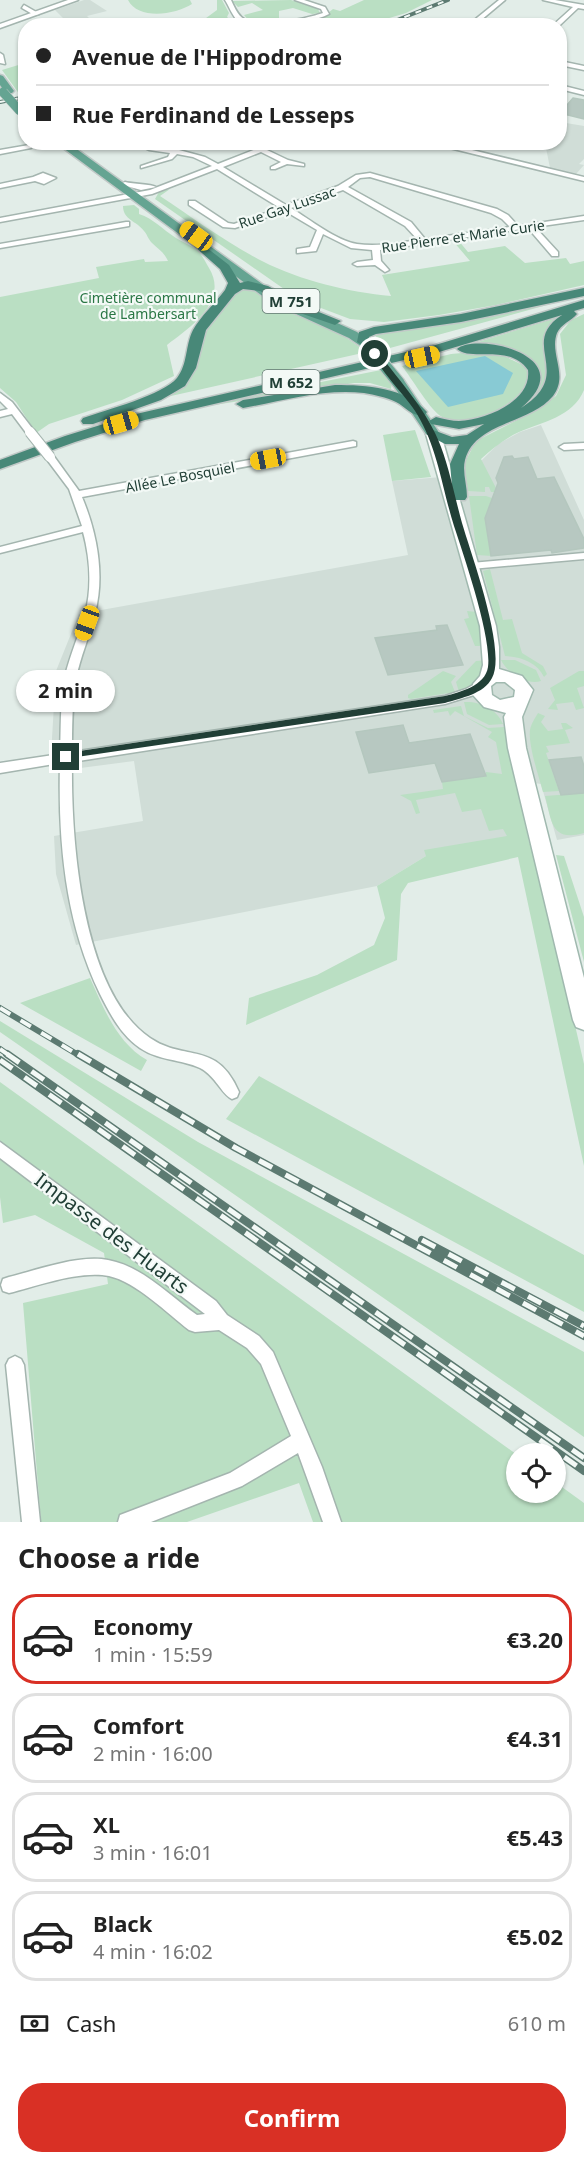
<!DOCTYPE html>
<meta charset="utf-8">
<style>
:root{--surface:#fff;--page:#f2f2f2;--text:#222;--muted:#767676;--line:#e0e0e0;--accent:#d93025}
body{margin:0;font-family:"Noto Sans",sans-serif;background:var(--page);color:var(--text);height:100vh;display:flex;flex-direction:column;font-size:22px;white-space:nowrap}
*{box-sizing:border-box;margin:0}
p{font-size:20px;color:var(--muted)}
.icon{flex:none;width:33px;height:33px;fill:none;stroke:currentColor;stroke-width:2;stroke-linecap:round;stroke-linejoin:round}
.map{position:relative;height:1522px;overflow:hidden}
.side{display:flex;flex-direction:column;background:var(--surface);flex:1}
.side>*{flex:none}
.banner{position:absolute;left:18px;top:18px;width:549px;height:132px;border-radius:24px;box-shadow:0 2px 4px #0004;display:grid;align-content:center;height:132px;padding:0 18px;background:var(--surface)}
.tools{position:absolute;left:506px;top:1443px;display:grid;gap:12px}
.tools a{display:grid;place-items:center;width:60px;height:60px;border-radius:50%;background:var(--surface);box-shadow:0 2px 4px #0004;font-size:30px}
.end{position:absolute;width:27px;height:27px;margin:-14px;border:8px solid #213f36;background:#fff;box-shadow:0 0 0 3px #fff}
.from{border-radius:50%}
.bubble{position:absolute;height:42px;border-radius:21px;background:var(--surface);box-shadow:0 2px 4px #0004;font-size:20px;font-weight:700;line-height:42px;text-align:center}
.car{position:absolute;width:18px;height:36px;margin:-18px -9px;border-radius:8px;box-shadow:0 0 4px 2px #0007;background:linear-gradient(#f5c518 24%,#345 0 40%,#f5c518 0 76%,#345 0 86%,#f5c518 0)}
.banner b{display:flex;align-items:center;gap:21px;height:57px;font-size:22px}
.banner b+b{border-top:2px solid var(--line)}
.banner i{width:15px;height:15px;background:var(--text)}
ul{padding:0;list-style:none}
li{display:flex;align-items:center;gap:18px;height:90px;margin:0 12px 9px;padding:0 6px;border:3px solid var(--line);border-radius:24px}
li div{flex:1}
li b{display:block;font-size:22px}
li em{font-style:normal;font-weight:700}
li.selected{border-color:var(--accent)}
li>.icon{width:54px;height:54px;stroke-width:1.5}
h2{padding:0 18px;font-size:27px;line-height:72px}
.pay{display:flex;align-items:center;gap:15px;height:66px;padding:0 18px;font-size:22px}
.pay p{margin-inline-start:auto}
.button{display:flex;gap:12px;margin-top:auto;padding:12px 18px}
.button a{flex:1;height:69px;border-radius:24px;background:var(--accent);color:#fff;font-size:24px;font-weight:700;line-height:69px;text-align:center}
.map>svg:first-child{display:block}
.built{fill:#d0ddd7}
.green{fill:#badfc3}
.water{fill:#88cad4}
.building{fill:#b7c8c1;stroke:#b4c7be;stroke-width:1.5}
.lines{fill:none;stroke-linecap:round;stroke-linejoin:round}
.minor-casing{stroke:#a4b5af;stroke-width:3}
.tertiary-casing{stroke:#a4b5af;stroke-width:3}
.secondary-casing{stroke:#a0b9af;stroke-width:3}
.primary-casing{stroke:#c1c9c7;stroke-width:3}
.trunk-casing{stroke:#c1c9c7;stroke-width:3}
.minor{fill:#fff;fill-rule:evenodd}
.tertiary{fill:#fff;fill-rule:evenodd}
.secondary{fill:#fff;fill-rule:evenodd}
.primary{fill:#65a492;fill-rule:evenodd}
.trunk{fill:#488878;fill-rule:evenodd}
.rail-far2-casing{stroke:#5c7a71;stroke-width:4}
.rail-far1-casing{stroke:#5c7a71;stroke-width:6}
.rail-casing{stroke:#5c7a71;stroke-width:8}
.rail-far2{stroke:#f3f9f6;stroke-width:2;stroke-dasharray:6;stroke-linecap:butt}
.rail-far1{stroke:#f3f9f6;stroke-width:4;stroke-dasharray:12;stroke-linecap:butt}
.rail{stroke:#f3f9f6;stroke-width:5;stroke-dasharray:15;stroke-linecap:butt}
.minor-bridge-casing{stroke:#a4b5af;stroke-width:12;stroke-linecap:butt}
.primary-bridge-far1-casing{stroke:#c1c9c7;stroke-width:10;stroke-linecap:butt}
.primary-bridge-casing{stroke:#c1c9c7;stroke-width:14;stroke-linecap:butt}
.minor-bridge{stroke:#fff;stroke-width:10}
.primary-bridge-far1{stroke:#65a492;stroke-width:9}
.primary-bridge{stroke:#65a492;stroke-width:12}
.route{fill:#213f36}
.labels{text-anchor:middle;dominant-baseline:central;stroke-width:4.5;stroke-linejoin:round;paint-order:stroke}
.far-street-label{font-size:14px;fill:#213f36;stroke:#f3f9f6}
.far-park-label{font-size:14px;fill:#2a7745;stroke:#f3f9f6}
.shield{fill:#f3f9f6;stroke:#607770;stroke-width:1.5}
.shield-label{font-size:15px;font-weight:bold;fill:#213f36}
.near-street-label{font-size:20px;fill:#213f36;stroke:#f3f9f6}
</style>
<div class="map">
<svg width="584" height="1522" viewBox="0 0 584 1522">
<rect width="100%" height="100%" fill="#e2ede8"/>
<path class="built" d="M84,0H90L107,11L87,16L92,21L70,25L55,10Z
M560,122L584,126V159L579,164L584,165L576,174L550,168L545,143L560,142Z
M541,425L584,520V835L557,840L541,784L509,779L521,842L426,856L377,886L76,945L56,874L54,836L143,821L134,761L50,772L56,671L79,614L408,555L392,481L467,475L498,444L520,432Z"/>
<path class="green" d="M128,0H190L192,4C175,15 138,20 128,0Z
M217,0H222L229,13L227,17L236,25H220L214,19L202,21L217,10Z
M291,0L318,9L320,13L312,14L293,8L279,11V18L249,21L244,15L263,10L252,3L238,7L232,1Z
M364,0H432L406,13L366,25H292L322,18L333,9L340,11Z
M25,63V94L20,95L2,70Z
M170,189L160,196C193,218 227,243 262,261C301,281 349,292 391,296L382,275L470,261L453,241L458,240L468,252L505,246L525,263L566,258L570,264L584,261V285L496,305L439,315L384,322L350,319L313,305L284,289L155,199L159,192Z
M134,205L139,209V214C154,219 162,229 176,238C182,242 190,245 196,249C201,253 205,261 209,268C229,301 191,327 167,345L174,376L122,400L49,424L36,433L16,402L0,388V297L99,278L96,267L144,259L145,262L168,261C164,252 158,249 152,243C148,239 147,234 144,231C137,221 123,220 123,206Z
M247,287L289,312L342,335L367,352L153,400L177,389L205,327L239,288Z
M558,302L390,348L373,334L461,322Z
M584,314V390C573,417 542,422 519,432C504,439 493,448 481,459L496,488L495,492H491L489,487H485V492L468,491L464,464L476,441L535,411L556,396L566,375L560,334L571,320Z
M556,318L546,329L544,342L549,384L526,405L497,418C520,406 534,402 541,376L532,362L465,346Z
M484,351L502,355L527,367C538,401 462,433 439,415C428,406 412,379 402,366L451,354Z
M381,370L392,383L391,389L370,383H354L182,410Z
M415,430L431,477L392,481L383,435Z
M469,496H486L492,498L485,518L492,556L477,555Z
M490,569L503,620L512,619L522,653L543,666L547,674L544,677C537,662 521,657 505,656L483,571Z
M467,611L477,612L485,646H475L464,619L469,618Z
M488,660C481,675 475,687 459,692L456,682L476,661Z
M501,660H515L536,670L541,681C528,686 507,673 501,660Z
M443,671L456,676L451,682L455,692L411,699L408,698V695Z
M579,671H584V686L577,688L584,708L576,710L573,702L556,704L558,710L548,709L555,700L550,688Z
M464,702C480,701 497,709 503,724L489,725L467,714Z
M461,706L464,716L488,728L504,727L529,842L536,858L584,1064V1166L518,857L408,883L401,894L397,960L246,1025L249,998L317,975L374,945L385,918L377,886L426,856L424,850L507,836L503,829L489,831L481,809L462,812L455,793L416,800L420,813L416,814L411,801L400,795L443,789L442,782L486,776V772L502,774L496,742L488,737L492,732L455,711L450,716L448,711L434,713L433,710Z
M538,713L545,716L541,722L548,731L563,729L561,723H566L573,728L565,730L570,743L546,746L549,752L546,753L559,791L543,792C539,777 528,745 530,730C531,724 535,718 538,713Z
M584,793V833C551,842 552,822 545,796Z
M556,855L564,856L584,917V962Z
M90,978C104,1009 117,1043 147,1060L141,1071L20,1003Z
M0,1021L198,1142L584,1352V1437L0,1032Z
M259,1076L584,1255V1312L226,1119Z
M0,1082L516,1454V1492H555V1482L584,1503V1522H313L299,1483L187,1522H41L23,1303L108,1284L104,1253L35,1215L3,1223L0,1197Z"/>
<path class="water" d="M485,356L513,373L503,394L448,407L416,371Z"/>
<path class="building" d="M573,98L584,100V119L560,113Z
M512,456L514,459L528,457L537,479L554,477L584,539V548L552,553L551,550L491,556L485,518L498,483L496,478L504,457Z
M447,625L463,665L388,675L375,638L437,630L436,626Z
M403,725L409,743L470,734L486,776L442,782L435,763L369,773L356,732Z
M581,757L584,766V793L561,795L549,760Z"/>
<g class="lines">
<g class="minor-casing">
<path id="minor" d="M225,0H231C234,6 237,15 244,19C260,28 306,19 323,13L321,9L295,0H304L325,7L329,14C313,23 253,32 237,20C232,15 229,6 225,0Z
M499,0H505L474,26H467Z
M543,0H555L584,5V9L578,8L559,26H552L573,7Z
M24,5L38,13L39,14L34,15L22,8Z
M0,53L3,55L5,64L0,63Z
M560,61L584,66V70L560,65Z
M560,85L584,91V95L560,89Z
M131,142C145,142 159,148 173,150L178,142H185L179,150L205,157L218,164L274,142H284L267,150L288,160L304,164V166L287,164L275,169H271V167L281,162L261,152L223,167L286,205L338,186L356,175L370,173L497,209L508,215L518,226L584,216V220L535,227L558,252V256H552L528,228L380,250L381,261L389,270L385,272L375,265L357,266L353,264L357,262L373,260L372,250L351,248L323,234L316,251L297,253V249L310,247L317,230L285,211L235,228L223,227L189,205V201H195L228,223L234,224L280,208L217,169L152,194L0,222V218L150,190L212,166L193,157L177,154L172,159L141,168V166L168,157L170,153L149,150ZM370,177L491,213L502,219L510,227L425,239L411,222L348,187L360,178ZM343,190L405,226L418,240C397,243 377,247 357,244C337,241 309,219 291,208Z
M425,142H439L584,177V181Z
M29,145L32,147L31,148L0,154V150Z
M43,173L56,178L44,184L35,181L0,188V184L33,177Z
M125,182C133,184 151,184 156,187L141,190L123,185V183Z
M126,222H129V226L0,248V244Z
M0,393L12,402L35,432L33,434H27L12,414L0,417V411L8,409L0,401Z
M353,441L356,442V446L82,497C97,533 105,575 95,613C90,636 80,657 76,679C72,703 72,728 72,752L445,696L466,689L482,680L488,684L474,695L445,704L72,762C71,838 81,991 150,1038C185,1062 217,1040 239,1092L237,1097L232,1099C222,1095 216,1076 200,1068C181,1059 159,1061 140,1048C121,1035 110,1014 100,994C65,922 58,842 60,763L0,773V763L60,754C61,728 60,702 65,676C70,655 79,635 85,614C92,588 90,558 83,532L0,553V547L82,526L69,489L45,457L47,455H53L79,491Z
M584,443V449L564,450L559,447L564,444Z
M584,553V559L471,569L466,566L471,563Z
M0,1142L216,1301L227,1315L259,1336L273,1352L322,1467L341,1522H323L298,1453L242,1486L151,1522H118L120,1515L230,1473L291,1436L261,1364L247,1348L219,1330L195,1332L189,1330C167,1313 136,1282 109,1276C80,1270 37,1286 9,1293L3,1291L1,1285L3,1279L9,1277C37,1270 80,1254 108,1260C142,1266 170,1296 197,1315L205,1314L0,1158Z
M15,1356L21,1359L24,1365L40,1522H22L6,1365L9,1359Z"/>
</g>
<g class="tertiary-casing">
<path id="tertiary" d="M68,0H78L0,28V24Z"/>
</g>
<g class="secondary-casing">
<path id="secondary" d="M433,430L438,431L444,445L496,626L499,647V669L522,676L533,690L522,717L526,748L584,978V1030L576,1027L573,1020L508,748L504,717L506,713L484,707L473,695V684L480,676L483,665L480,626L426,434ZM496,682H505L515,690L514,697L500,700L492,695L491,686Z"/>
</g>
<g class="primary-casing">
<path id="primary" d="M0,75L3,76L14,91L12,93H6L0,85Z
M26,105V112L20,108Z
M55,142H67L280,297L357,332L377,349L371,353L349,338L272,303Z
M398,378L403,379L440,434L438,437L433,438L426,434L391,382Z"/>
</g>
<g class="trunk-casing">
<path id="trunk" d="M198,241L229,265L240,283L248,281L268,286L304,306L341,321L335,325L300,313L260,291L243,289L235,294L206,330L196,368L185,386L161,400L93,424H83L81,421L83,418C106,410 163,395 177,378C188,364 185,346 193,330C201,316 215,303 225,290L228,283L220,269L194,246L192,244Z
M584,288V296L461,322L376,334L369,337L367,345L363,346L357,342L359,332L374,327L461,314Z
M584,300V308L574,311L577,314C571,321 561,324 557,333C549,354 569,375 553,396C530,424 475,422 465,460C462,471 467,485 467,497L465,500H455L453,497L450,464L459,444H445L426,434L433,430L452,437L467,435L484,424L459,429L431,424L429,421L436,417C444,419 452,421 459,421C486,420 532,401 528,370C509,343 471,362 457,349C475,332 584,355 521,408C577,373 517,344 562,315L439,352L145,420L75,442L0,469V460L65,436L136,414L432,346Z
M335,385C366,385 405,387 427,412L425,415C413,418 406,407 396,402C386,397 375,395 364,393C325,388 282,401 243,408L236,404L243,400Z"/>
</g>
<use href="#minor" class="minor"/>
<use href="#tertiary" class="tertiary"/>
<use href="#secondary" class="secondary"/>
<use href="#primary" class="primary"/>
<use href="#trunk" class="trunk"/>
<g class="rail-far2-casing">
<path id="rail-far2" d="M382,26L448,0
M0,102L26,97"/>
</g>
<g class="rail-far1-casing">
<path id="rail-far1" d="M0,1008L80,1056
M0,1049L10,1056"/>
</g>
<g class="rail-casing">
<path id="rail" d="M7,1054L584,1458
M78,1054L236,1148L584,1336
M0,1060L584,1471
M422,1240L584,1326"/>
</g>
<use href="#rail-far2" class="rail-far2"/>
<use href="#rail-far1" class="rail-far1"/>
<use href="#rail" class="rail"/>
<g class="minor-bridge-casing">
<path id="minor-bridge" d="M30,432L50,457"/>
</g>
<g class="primary-bridge-far1-casing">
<path id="primary-bridge-far1" d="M3,92L20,111"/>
</g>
<g class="primary-bridge-casing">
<path id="primary-bridge" d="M371,349L398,382"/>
</g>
<use href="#minor-bridge" class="minor-bridge"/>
<use href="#primary-bridge-far1" class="primary-bridge-far1"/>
<use href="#primary-bridge" class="primary-bridge"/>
</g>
<path class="route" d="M373,352H378C400,382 428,411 441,447C450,471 455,498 462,523C471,554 507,651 492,678C484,694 461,698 445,703L63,759L62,757L66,753L445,696C460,692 485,686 488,667C492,638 464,556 454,526C442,488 438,449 417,414C408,398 375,366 373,352Z"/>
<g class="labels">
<g class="far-street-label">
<text transform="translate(287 207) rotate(-19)">Rue Gay Lussac</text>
<text transform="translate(463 236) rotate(-8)">Rue Pierre et Marie Curie</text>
<text transform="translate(180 477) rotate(-11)">Allée Le Bosquiel</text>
</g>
<g class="far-park-label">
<text x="148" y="297">Cimetière communal<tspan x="148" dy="16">de Lambersart</tspan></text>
</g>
<g class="shield">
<rect x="262.5" y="289" width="57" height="24" rx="4.5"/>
<rect x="262.5" y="370" width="57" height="24" rx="4.5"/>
</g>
<g class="shield-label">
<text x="291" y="301">M 751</text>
<text x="291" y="382">M 652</text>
</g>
<g class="near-street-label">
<text transform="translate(112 1233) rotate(37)">Impasse des Huarts</text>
</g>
</g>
</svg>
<div class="tools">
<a><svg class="icon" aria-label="locate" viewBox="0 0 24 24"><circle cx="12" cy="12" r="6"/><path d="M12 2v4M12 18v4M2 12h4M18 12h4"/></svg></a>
</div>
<i class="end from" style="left:375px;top:354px"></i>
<i class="end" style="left:66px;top:757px"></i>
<div class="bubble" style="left:16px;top:670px;width:99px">2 min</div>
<i class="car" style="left:196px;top:236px;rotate:306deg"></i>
<i class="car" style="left:422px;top:357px;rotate:78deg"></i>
<i class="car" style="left:121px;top:423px;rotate:74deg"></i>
<i class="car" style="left:268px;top:459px;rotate:259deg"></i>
<i class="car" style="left:87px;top:623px;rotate:200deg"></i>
<div class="banner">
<b><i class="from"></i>Avenue de l'Hippodrome</b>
<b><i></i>Rue Ferdinand de Lesseps</b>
</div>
</div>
<section class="side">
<h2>Choose a ride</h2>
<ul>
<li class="selected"><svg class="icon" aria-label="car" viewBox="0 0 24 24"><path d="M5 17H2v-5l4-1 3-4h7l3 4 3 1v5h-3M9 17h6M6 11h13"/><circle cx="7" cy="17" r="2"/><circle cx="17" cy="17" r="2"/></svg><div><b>Economy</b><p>1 min · 15:59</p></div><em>€3.20</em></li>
<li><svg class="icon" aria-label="car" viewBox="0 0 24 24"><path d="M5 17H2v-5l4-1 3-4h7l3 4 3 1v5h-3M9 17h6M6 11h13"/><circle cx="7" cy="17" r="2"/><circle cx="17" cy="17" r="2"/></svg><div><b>Comfort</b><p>2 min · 16:00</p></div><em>€4.31</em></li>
<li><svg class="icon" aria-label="car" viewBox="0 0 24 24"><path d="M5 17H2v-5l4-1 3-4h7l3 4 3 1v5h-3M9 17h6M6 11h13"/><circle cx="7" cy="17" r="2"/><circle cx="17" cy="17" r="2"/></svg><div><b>XL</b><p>3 min · 16:01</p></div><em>€5.43</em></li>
<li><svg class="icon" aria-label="car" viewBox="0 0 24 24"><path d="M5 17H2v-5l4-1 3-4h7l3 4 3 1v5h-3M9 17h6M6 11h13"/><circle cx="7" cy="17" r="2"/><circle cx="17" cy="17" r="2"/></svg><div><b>Black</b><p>4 min · 16:02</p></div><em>€5.02</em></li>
</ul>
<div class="pay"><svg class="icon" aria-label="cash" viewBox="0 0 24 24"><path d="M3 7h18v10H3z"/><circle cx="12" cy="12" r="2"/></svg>Cash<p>610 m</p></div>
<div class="button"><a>Confirm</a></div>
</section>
